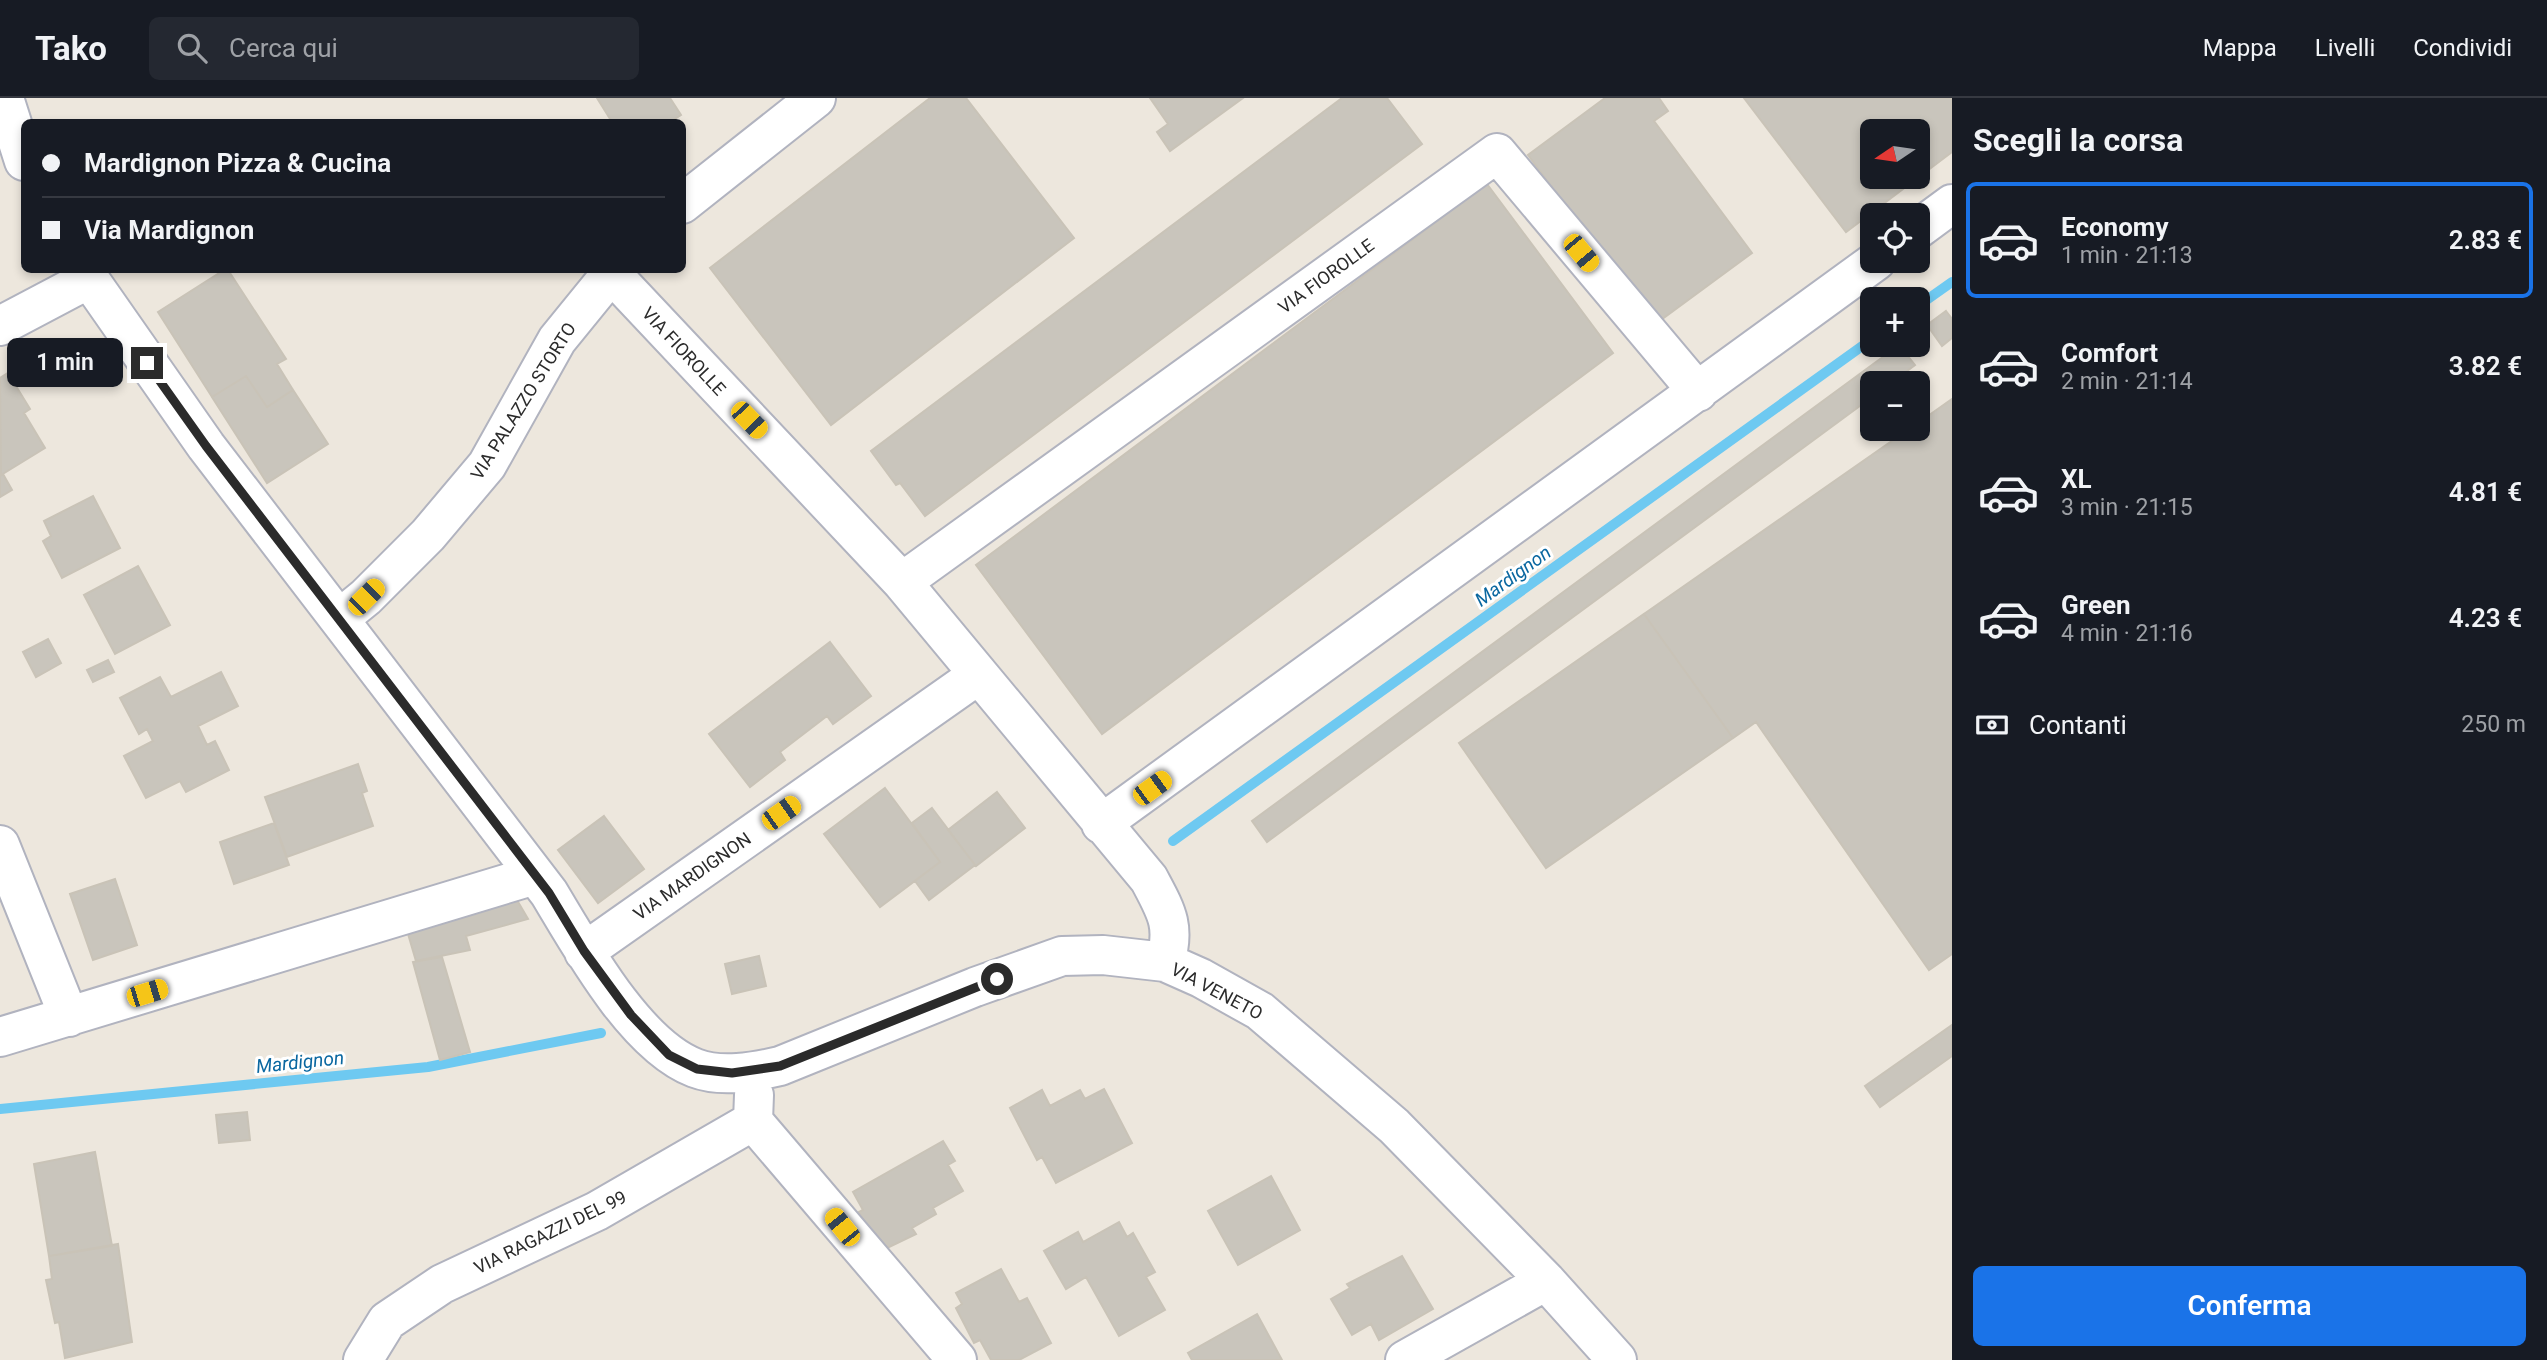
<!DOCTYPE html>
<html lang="it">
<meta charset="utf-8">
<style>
:root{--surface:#171b24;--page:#242831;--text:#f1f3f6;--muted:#9ea1a6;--line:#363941;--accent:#1a73e8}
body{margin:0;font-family:Roboto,sans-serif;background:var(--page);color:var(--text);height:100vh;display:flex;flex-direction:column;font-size:26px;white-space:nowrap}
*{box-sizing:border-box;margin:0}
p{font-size:23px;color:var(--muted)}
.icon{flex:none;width:38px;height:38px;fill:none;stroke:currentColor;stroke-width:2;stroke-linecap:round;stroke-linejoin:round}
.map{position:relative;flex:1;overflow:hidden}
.drawer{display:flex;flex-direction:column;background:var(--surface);width:595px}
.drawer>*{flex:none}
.guide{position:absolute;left:21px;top:21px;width:665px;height:154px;border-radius:10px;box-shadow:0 4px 10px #0003;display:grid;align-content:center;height:154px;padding:0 21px;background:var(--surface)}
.needle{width:46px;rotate:257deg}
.fabs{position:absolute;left:1860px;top:21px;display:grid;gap:14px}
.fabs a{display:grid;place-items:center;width:70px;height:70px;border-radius:10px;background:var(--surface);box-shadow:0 4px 10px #0003;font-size:35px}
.end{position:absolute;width:32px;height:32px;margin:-16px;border:9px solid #2b2b2b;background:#fff;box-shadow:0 0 0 4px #fff}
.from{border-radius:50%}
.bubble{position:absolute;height:49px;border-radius:10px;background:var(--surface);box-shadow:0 4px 10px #0003;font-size:23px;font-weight:600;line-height:49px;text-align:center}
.car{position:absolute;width:21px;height:42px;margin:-21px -10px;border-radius:9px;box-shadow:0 0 5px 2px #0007;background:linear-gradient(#f5c518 24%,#345 0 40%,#f5c518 0 76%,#345 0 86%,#f5c518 0)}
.guide b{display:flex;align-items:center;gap:24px;height:66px;font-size:26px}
.guide b+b{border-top:2px solid var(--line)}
.guide i{width:18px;height:18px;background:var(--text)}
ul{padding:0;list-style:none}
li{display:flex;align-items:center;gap:21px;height:116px;margin:0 14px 10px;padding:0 7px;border:4px solid transparent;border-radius:10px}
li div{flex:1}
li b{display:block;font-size:26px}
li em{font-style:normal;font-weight:600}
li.on{border-color:var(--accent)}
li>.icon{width:63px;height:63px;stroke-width:1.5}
h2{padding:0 21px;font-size:32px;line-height:84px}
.pay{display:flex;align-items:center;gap:18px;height:77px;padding:0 21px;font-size:26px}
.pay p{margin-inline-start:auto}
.cta{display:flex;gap:14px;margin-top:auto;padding:14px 21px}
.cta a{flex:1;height:80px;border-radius:10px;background:var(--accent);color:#fff;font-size:28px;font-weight:600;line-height:80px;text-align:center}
header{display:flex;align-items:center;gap:42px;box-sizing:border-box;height:98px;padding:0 35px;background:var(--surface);border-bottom:2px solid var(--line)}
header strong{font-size:33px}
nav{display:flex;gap:38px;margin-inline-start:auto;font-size:24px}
.search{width:490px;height:63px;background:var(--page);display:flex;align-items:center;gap:18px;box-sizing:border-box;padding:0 24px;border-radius:10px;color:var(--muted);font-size:26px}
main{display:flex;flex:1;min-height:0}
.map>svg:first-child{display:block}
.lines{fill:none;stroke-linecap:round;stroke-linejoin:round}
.stream{stroke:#6ec9f1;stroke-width:10}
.building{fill:#c9c5bc;stroke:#c9c3b7;stroke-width:2;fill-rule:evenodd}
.minor-casing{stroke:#b1b3bf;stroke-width:42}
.minor{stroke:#fff;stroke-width:38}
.route{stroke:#2b2b2b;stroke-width:9}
.labels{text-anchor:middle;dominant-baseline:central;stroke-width:6;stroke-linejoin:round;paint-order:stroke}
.street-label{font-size:18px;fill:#2b2b2b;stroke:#fff}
.water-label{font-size:19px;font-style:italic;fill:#0a67a0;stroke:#fff}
</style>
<header>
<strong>Tako</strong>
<div class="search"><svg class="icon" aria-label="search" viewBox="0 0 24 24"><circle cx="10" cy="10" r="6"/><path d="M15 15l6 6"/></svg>Cerca qui</div>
<nav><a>Mappa</a><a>Livelli</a><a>Condividi</a></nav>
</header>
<main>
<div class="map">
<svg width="1952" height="1262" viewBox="0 0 1952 1262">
<rect width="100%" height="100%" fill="#ede7dd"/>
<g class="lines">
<path class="stream" d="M1918,208L1952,184
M1173,743L1872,241
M0,1011L428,969L601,935"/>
</g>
<path class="building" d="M597,0H670L681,17L670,24H612Z
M930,0H966L1074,140L831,327L710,170Z
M1150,0H1243L1170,53L1157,34L1168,26Z
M1342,0H1387L1422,46L925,418L900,385L896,387L871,353Z
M1605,0H1659L1668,13L1654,23L1752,155L1654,227L1528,57Z
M1744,0H1952V54L1846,134ZM1872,33H1918V79H1872Z
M1487,86L1613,255L1102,636L976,467Z
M224,172H228L286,261L277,266L293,292L267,309L246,278L212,299L158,214Z
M1946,213L1952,221V240L1942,248L1927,227Z
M1899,247L1915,267L1891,285H1872V299L1267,744L1252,723Z
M8,275L30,311L24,315L45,350L1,377L0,280Z
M246,278L267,309L293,292L328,346L267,385L212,299Z
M1952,301V856L1929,872L1756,624L1733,640L1644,516L1909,331H1918V325Z
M3,376L12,392L0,399V378Z
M93,398L120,450L62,480L43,443L51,438L44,423Z
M138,468L170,527L115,556L84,497Z
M1644,516L1733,640L1546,770L1459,645Z
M48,541L61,565L36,579L23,554Z
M830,544L871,598L833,626L827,618L780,654L785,662L750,689L709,636Z
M108,562L114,574L93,584L87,572Z
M221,574L238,608L198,628L207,647L215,643L229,672L186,694L180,683L146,700L124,658L153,643L147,631L139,636L120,600L160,579L171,599Z
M358,666L367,693L362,695L373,728L287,759L265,699Z
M885,690L940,764L880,809L824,736Z
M997,694L1025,730L976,768L948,732Z
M932,710L975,767L929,802L915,783L940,764L912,725Z
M604,718L644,771L598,805L558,752Z
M274,725L289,767L234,786L220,744Z
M115,781L137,847L93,862L70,796Z
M514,797L528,821L466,838L470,852L416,863L406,829Z
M759,858L766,888L732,896L725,866Z
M442,859L470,954L440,962L413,864Z
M1952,927V958L1880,1009L1865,988Z
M1104,991L1132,1045L1056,1085L1042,1059L1037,1062L1010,1010L1042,992L1050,1008L1080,992L1085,1001Z
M247,1014L250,1042L219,1045L216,1017Z
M943,1043L955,1063L948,1067L963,1093L933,1110L936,1116L912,1130L916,1136L881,1153L859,1114L863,1112L853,1094Z
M95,1054L112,1148L49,1158L34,1066Z
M1271,1078L1300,1132L1238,1167L1208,1113Z
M1119,1124L1127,1139L1133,1135L1155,1174L1146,1179L1165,1212L1119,1238L1086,1179L1066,1191L1044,1153L1078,1134L1083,1144Z
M118,1146L132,1244L65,1260L59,1224L55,1225L46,1182L52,1181L49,1158Z
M1402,1158L1433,1211L1379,1242L1371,1226L1352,1237L1331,1201L1350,1190L1347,1186Z
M1001,1171L1019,1204L1027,1200L1051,1245L1019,1262H991L980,1242L974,1245L956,1210L962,1206L956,1195Z
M1257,1216L1282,1262H1192L1188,1255Z"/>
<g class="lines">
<g class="minor-casing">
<path id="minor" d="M4,0L24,63
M682,106L816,0
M1918,131L1952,106
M83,172L206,348L549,795C581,848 635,947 695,970C721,980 754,974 780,968L975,889L1062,858L1103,857L1165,864L1201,880L1260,913L1394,1028L1546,1183L1617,1262
M611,175L902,484L1149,781C1166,813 1176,828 1165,864
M0,228L89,181
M902,484L1497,55L1698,294
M339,521L366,499L428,437L487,367L557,242L614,172
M1101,726L1876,163
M0,747L69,919
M584,854L978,577
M0,939L535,777
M754,997L753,1023L957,1262
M363,1262L387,1223L442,1186L597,1113L753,1023
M1405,1262L1546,1183"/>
</g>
<use href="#minor" class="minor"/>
</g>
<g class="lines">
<path class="route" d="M147,265L206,348L549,795L584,853L631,917L669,957L697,971L732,975L780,968L997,881"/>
</g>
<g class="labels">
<g class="street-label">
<text transform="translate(1326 178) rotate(-36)">VIA FIOROLLE</text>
<text transform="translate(684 253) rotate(47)">VIA FIOROLLE</text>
<text transform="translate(523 303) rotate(-58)">VIA PALAZZO STORTO</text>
<text transform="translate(692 778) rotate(-35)">VIA MARDIGNON</text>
<text transform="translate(1217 893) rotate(28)">VIA VENETO</text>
<text transform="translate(550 1134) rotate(-26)">VIA RAGAZZI DEL 99</text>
</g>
<g class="water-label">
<text transform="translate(1513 478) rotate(-36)">Mardignon</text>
<text transform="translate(300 964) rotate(-6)">Mardignon</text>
</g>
</g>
</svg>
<div class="fabs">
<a><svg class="needle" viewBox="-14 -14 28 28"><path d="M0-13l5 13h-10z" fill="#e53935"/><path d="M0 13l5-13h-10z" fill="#9ea1a6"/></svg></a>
<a><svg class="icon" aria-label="locate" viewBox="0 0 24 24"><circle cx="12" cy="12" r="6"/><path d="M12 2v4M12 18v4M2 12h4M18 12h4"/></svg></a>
<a>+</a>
<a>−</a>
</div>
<i class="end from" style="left:997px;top:881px"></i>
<i class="end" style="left:147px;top:265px"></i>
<div class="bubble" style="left:7px;top:240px;width:116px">1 min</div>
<i class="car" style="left:1581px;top:155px;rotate:140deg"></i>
<i class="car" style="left:749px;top:322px;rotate:136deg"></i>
<i class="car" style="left:366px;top:499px;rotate:45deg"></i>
<i class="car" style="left:1152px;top:690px;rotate:54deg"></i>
<i class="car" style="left:781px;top:715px;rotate:55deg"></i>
<i class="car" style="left:147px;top:895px;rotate:73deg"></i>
<i class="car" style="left:842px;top:1129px;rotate:321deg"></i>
<div class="guide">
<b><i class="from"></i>Mardignon Pizza &amp; Cucina</b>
<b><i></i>Via Mardignon</b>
</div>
</div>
<section class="drawer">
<h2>Scegli la corsa</h2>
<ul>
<li class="on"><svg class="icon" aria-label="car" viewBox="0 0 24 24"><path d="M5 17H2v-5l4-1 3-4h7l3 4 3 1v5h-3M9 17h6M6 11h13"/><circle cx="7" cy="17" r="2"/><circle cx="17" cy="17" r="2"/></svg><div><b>Economy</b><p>1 min · 21:13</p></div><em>2.83 €</em></li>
<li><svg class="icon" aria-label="car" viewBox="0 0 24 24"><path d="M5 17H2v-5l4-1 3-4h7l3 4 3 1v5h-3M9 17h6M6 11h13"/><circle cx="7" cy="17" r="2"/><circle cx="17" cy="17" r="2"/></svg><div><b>Comfort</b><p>2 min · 21:14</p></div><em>3.82 €</em></li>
<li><svg class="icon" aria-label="car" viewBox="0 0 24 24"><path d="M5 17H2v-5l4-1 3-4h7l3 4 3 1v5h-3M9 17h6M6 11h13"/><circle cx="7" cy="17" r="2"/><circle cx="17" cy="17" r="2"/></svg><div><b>XL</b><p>3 min · 21:15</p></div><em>4.81 €</em></li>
<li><svg class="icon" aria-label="car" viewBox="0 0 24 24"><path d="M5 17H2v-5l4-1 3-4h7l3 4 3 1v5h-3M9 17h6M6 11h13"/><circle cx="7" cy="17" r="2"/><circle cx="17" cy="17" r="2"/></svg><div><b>Green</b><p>4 min · 21:16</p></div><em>4.23 €</em></li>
</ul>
<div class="pay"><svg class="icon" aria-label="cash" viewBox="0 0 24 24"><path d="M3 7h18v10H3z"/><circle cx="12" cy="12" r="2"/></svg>Contanti<p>250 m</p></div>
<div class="cta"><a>Conferma</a></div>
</section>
</main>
